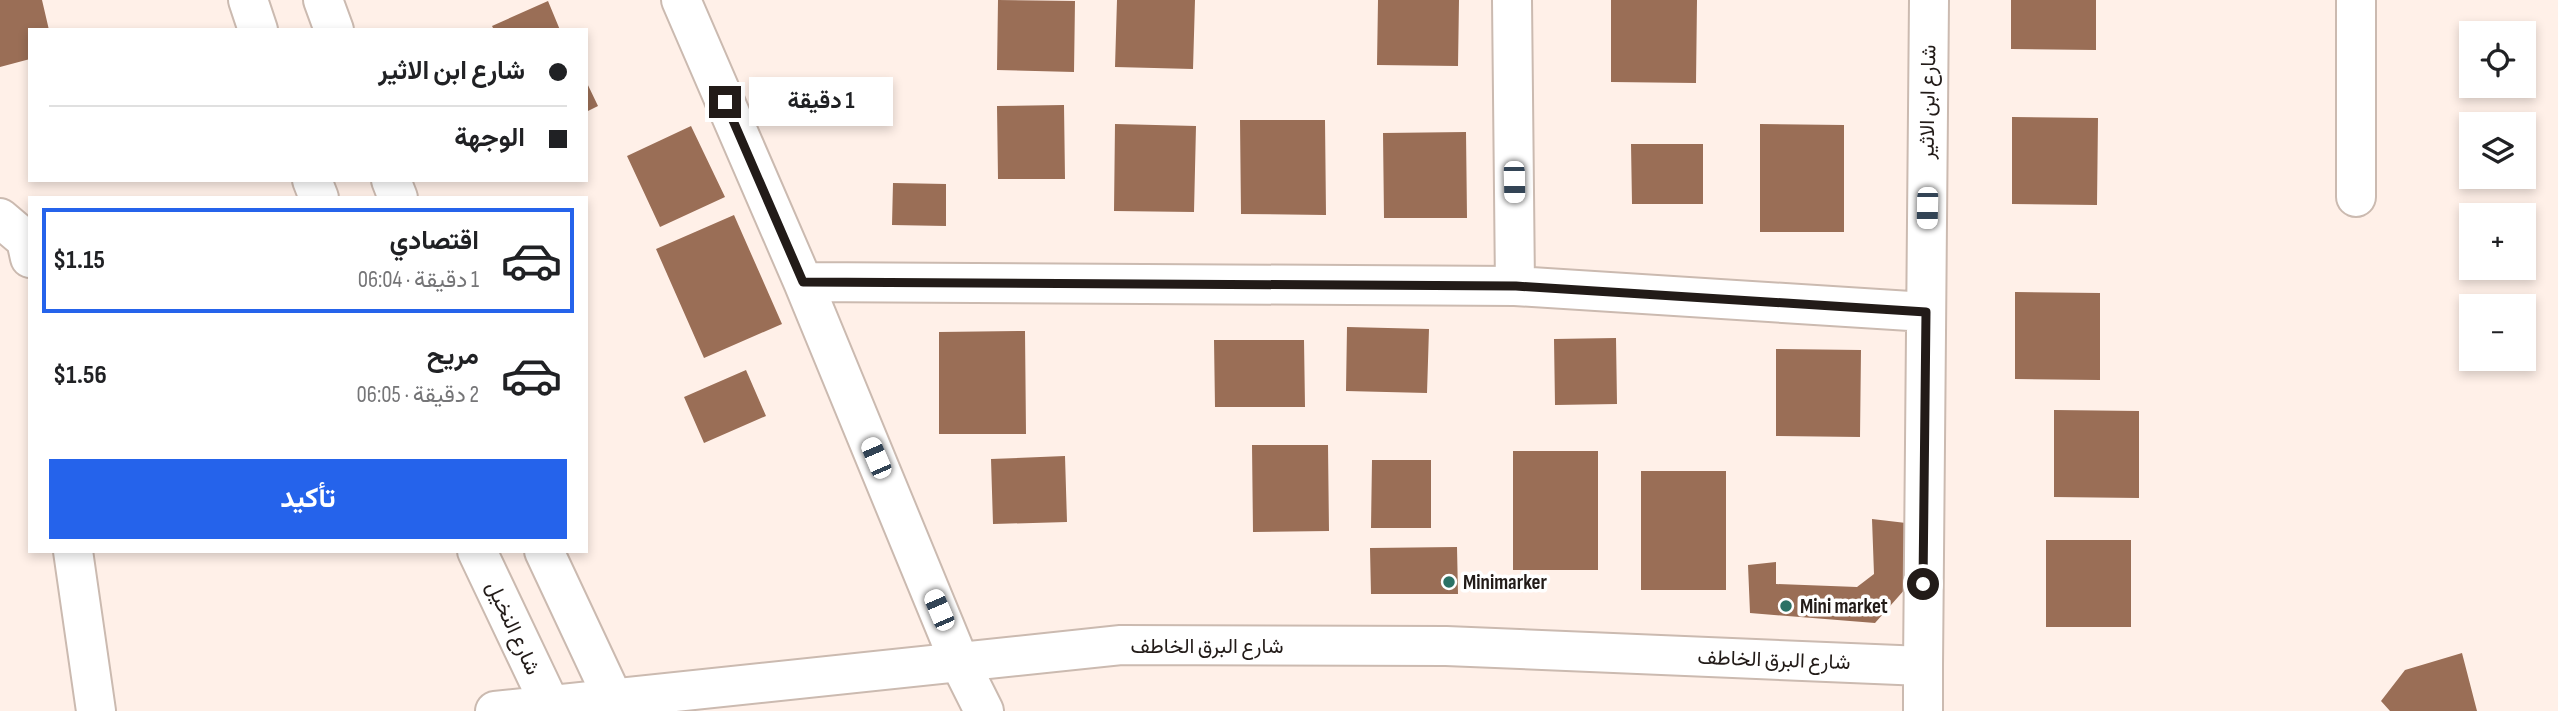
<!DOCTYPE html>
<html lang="ar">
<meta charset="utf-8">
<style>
:root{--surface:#fff;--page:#f2f2f2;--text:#202124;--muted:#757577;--line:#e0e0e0;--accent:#2563eb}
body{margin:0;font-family:"Sofia Sans Condensed",Vazirmatn,sans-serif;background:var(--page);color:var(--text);direction:rtl;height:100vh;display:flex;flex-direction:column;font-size:26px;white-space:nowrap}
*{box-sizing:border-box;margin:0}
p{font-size:23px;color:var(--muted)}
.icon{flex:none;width:38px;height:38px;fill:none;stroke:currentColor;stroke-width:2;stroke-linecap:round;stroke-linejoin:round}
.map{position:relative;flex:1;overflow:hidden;direction:ltr}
.drawer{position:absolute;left:28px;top:196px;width:560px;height:357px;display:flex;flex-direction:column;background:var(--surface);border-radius:0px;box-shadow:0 4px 10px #0003;direction:rtl}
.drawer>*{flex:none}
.guide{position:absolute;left:28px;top:28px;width:560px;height:154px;border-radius:0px;box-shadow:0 4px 10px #0003;direction:rtl;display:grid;align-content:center;height:154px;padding:0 21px;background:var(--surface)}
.buttons{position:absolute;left:2459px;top:21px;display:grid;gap:14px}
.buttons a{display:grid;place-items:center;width:77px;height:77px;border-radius:0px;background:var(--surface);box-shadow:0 4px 10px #0003;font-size:35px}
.end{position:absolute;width:32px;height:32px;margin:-16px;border:9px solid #221b18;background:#fff;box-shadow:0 0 0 4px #fff}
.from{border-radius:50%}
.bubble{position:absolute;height:49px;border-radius:0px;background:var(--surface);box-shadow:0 4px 10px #0003;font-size:23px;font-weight:700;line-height:49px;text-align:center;direction:rtl}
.car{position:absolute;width:21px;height:42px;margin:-21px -10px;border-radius:9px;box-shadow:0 0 5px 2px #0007;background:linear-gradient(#fff 24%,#345 0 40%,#fff 0 76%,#345 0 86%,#fff 0)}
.guide b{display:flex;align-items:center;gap:24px;height:66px;font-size:26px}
.guide b+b{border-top:2px solid var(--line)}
.guide i{width:18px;height:18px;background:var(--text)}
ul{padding:12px 0 0;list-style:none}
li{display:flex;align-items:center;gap:21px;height:105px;margin:0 14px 10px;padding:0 7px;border:4px solid transparent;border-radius:0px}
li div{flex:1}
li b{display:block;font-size:26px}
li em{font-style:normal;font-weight:700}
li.current{border-color:var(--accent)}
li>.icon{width:63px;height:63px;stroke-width:1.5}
.action{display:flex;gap:14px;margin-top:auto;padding:14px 21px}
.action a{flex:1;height:80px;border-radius:0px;background:var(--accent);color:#fff;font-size:28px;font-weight:700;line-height:80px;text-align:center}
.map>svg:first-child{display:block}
.building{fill:#9a6e56}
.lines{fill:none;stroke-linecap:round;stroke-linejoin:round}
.minor-casing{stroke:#cbbab0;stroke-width:42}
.major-casing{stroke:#cbbab0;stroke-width:42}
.minor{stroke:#fff;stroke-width:38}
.major{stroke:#fff;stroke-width:38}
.route{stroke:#221b18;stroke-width:9}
.poi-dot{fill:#2b7165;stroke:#fff;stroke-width:2.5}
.labels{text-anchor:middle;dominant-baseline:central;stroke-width:7;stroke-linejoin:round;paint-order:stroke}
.street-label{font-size:21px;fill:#221b18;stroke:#fff}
.poi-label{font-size:21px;font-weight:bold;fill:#221b18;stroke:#fff;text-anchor:start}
</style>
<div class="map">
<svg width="2558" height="711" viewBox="0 0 2558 711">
<rect width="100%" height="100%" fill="#fff0e8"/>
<path class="building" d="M0,0H42L49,30H30V59L0,67Z
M998,0L1075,1L1074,72L997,70Z
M1117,0H1195L1193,69L1115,67Z
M1378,0H1459L1458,66L1377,65Z
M1611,0H1697L1696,83L1611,82Z
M2011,0H2096V50L2011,49Z
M548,1L560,30H494L492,26Z
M586,81L598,106L586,112Z
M1064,105L1065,179H998L997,106Z
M2012,117L2098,118L2097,205L2012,204Z
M1240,120H1325L1326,215L1241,214Z
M1115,124L1196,126L1194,212L1114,211Z
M1760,124L1844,125V232H1760Z
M691,126L725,197L660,227L627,156Z
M1466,132L1467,218H1384L1383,133Z
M1631,144H1703V204H1632Z
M893,183L946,184V226L892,225Z
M734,215L782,324L704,358L656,249Z
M2015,292L2100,293V380L2015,379Z
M1347,327L1429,329L1427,393L1346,391Z
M1025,331L1026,434H939V332Z
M1616,338L1617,404L1555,405L1554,339Z
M1214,340H1304L1305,407H1215Z
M1776,349L1861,350L1860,437L1776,436Z
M746,370L766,416L704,443L684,397Z
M2054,410L2139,411V498L2054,497Z
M1252,445H1328L1329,531L1253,532Z
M1513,451H1598V570H1513Z
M1065,456L1067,522L993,524L991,459Z
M1372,460H1431V528H1371Z
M1641,471H1726V590H1641Z
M1872,519L1906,523V588L1875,623L1750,613L1748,565L1776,562V584L1857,587L1874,574Z
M2046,540H2131V627H2046Z
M1457,547L1458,594H1371L1370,548Z
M2462,653L2477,711H2390L2381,701L2405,670Z"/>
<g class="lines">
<g class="minor-casing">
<path id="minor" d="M681,0L803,282L959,661L984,711
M1512,0L1515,286
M2356,0V197
M0,218L26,240L30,258
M803,282L1515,286L1926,312
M73,551L96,711
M1923,666L1929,0"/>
</g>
<g class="major-casing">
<path id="major" d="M248,0L258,30
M323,0L334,30
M312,180L319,198
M391,180L398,198
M477,551L553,711
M544,551L619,711
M495,711L1121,645L1446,646L1923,666V711"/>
</g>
<use href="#minor" class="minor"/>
<use href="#major" class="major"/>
</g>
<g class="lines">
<path class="route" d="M725,102L803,282L1516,286L1926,312L1923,584"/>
</g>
<g class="poi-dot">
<circle cx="1449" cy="582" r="7"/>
<circle cx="1786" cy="606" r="7"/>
</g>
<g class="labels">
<g class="street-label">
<text transform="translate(1928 102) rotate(-89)">شارع ابن الاثير</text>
<text transform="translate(513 628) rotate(65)">شارع النخيل</text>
<text x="1207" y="646">شارع البرق الخاطف</text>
<text transform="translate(1774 660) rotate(2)">شارع البرق الخاطف</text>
</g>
<g class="poi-label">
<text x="1463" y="582">Minimarker</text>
<text x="1800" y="606">Mini market</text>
</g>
</g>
</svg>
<div class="buttons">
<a><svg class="icon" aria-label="locate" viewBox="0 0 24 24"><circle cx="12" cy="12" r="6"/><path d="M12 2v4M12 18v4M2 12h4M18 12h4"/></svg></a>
<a><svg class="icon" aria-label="layers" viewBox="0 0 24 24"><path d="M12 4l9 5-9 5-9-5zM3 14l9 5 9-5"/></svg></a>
<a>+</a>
<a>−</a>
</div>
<i class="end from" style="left:1923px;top:584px"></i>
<i class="end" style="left:725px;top:102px"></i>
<div class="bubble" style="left:749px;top:77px;width:144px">1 دقيقة</div>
<i class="car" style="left:1514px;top:182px;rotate:179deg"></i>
<i class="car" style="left:1927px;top:208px;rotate:181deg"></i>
<i class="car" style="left:876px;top:458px;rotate:337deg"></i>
<i class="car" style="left:939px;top:610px;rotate:337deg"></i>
<div class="guide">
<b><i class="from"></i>شارع ابن الاثير</b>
<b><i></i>الوجهة</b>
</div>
<section class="drawer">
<ul>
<li class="current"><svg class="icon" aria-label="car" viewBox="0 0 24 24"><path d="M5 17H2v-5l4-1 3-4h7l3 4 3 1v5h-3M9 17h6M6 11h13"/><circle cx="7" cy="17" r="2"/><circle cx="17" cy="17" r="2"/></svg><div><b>اقتصادي</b><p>1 دقيقة · 06:04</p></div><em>$1.15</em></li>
<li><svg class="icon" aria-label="car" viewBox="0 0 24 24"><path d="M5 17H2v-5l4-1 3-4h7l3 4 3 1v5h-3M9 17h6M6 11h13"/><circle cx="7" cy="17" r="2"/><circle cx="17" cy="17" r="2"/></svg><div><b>مريح</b><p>2 دقيقة · 06:05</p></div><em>$1.56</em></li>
</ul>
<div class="action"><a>تأكيد</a></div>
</section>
</div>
